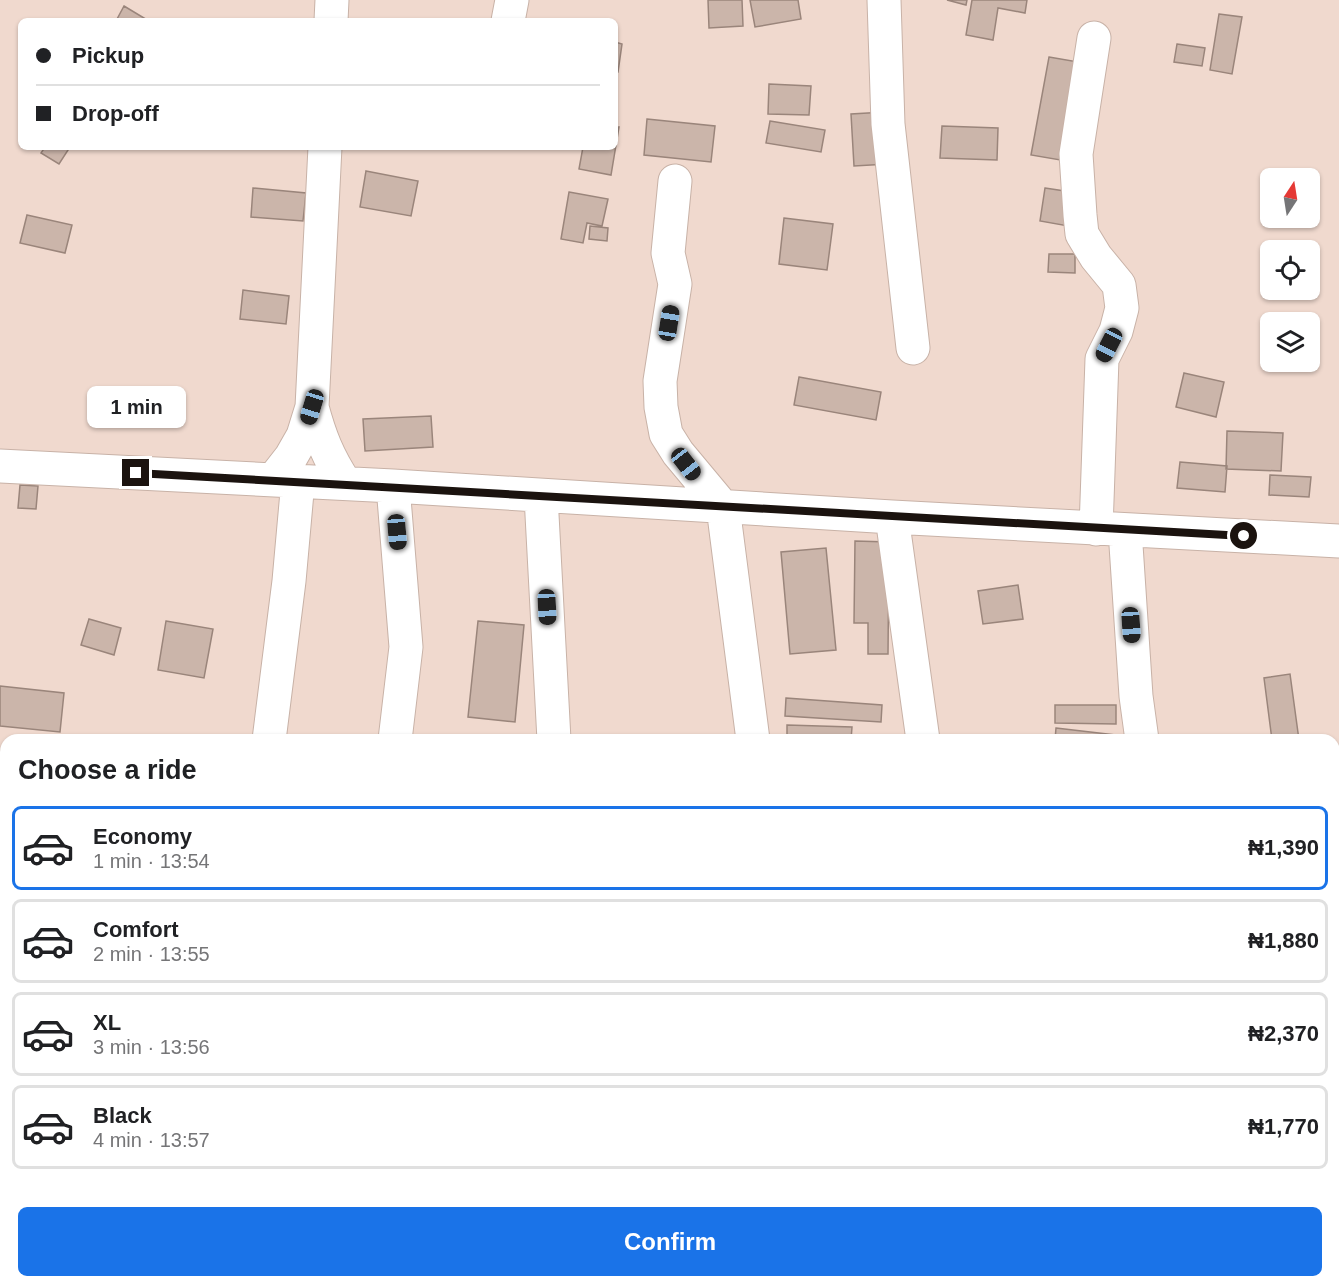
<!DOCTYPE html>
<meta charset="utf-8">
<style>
:root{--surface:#fff;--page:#f6f6f6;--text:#202124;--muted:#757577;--line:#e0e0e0;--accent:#1a73e8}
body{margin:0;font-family:Helvetica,sans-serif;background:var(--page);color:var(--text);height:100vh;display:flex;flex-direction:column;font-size:22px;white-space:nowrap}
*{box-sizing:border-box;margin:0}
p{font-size:20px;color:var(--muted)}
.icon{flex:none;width:33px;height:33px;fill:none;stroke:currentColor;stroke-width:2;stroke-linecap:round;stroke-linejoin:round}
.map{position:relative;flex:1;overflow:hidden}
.side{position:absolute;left:0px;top:734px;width:1340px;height:554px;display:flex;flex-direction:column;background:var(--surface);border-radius:18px 18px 0 0;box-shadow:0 2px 4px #0004}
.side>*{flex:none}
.guide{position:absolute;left:18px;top:18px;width:600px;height:132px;border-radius:9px;box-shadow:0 2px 4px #0004;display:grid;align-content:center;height:132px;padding:0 18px;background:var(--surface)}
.needle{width:39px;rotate:12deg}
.fabs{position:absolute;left:1260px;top:168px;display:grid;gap:12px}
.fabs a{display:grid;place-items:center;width:60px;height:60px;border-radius:9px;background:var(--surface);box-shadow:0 2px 4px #0004;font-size:30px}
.end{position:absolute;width:27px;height:27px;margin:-14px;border:8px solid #1b130f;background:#fff;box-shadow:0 0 0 3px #fff}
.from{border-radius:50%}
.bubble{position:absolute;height:42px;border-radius:9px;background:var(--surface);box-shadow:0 2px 4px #0004;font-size:20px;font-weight:600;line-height:42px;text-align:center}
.car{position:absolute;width:18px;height:36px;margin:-18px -9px;border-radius:8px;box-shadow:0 0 4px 2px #0007;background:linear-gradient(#222 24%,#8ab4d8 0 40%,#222 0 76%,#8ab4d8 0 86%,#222 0)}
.guide b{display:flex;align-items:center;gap:21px;height:57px;font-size:22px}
.guide b+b{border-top:2px solid var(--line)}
.guide i{width:15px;height:15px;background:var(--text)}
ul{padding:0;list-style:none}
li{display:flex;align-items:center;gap:18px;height:84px;margin:0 12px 9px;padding:0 6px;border:3px solid var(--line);border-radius:9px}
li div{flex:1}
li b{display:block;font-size:22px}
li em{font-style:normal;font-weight:600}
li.on{border-color:var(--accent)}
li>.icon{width:54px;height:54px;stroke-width:1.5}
h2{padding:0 18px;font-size:27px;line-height:72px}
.cta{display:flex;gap:12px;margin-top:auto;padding:12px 18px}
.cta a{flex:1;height:69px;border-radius:9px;background:var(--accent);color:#fff;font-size:24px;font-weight:600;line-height:69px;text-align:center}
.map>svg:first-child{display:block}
.building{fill:#cbb5aa;stroke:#9a857b;stroke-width:1.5}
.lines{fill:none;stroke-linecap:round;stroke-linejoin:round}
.minor-casing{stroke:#c8b2a7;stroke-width:35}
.minor{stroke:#fff;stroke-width:33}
.route{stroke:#1b130f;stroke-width:8}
</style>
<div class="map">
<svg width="1339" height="1286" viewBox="0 0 1339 1286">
<rect width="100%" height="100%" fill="#f0d9ce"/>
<path class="building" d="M708,0H742L743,26L709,28Z
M750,0H798L801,19L755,27Z
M947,0H967L966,5Z
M972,0H1027L1025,13L998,8L993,40L966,35Z
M972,0H1027L1025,13L998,8L993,40L966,35Z
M124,6L149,21H116Z
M1219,14L1242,17L1232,74L1210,70Z
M615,42L622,44L618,72H615Z
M1177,44L1205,48L1202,66L1174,62Z
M1049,57L1090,64L1072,162L1031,155Z
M769,84L811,86L809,115L768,114Z
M902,111L905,163L854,166L851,114Z
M647,119L715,126L711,162L644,155Z
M770,121L825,130L821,152L766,143Z
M942,126L998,128L997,160L940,158Z
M615,127H619L611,175L579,169L583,147H615Z
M45,147H70L59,164L41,153Z
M45,147H70L59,164L41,153Z
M366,171L418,181L411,216L360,207Z
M253,188L306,193L303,221L251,217Z
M1045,188L1091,195L1085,229L1040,221Z
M569,192L608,199L602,226L587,223L583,243L561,239Z
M27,215L72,225L65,253L20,243Z
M784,218L833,224L827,270L779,264Z
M590,226L608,228L607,241L589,239Z
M1049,254H1075V273L1048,272Z
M243,290L289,296L286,324L240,319Z
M243,290L289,296L286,324L240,319Z
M1184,373L1224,382L1216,417L1176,407Z
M799,377L881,392L876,420L794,405Z
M799,377L881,392L876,420L794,405Z
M431,416L433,447L365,451L363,419Z
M1227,431L1283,433L1281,471L1226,469Z
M1180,462L1227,466L1225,492L1177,488Z
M1270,475L1311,477L1309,497L1269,495Z
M20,485L38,486L36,509L18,508Z
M20,485L38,486L36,509L18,508Z
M855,541L889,542L888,654H868V623H854Z
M826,548L836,650L790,654L781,552Z
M1018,585L1023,619L983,624L978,591Z
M89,619L121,628L114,655L81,645Z
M166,621L213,629L204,678L158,670Z
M166,621L213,629L204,678L158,670Z
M478,621L524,625L515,722L468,717Z
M1290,674L1299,740H1272L1264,678Z
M0,686L64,693L60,732L0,726Z
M786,698L882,705L881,722L785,716Z
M1055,705H1116V724L1055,723Z
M787,725L852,727L851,740H787Z
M1056,728L1141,738V740H1055Z
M6,985V1019L0,1020V986Z
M6,985V1019L0,1020V986Z
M0,1026H6V1047H0Z
M658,1281H701L703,1286H660Z
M913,1281H940L939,1286H922L912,1284Z
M959,1281H1009L1008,1286H958Z"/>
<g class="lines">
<g class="minor-casing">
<path id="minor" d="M884,0L888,124L913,348
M331,21L332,0
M508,21L512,0
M1094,38L1076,154L1080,215L1082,234L1096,257L1119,285L1122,308L1116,331L1102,359L1096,529
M675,181L668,253L675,284L660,381L661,407L666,434L678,453L723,507L753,740
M312,407C320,437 328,457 345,483
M0,466L393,486L892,517L1339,541
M273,480L291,457L303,436L312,407L325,147
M393,486L406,647L395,740
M541,496L554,740
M892,517L923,740
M1125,530L1136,696L1142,740
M269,740L289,581L298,481
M0,940L6,952
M527,1281L532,1286"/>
</g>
<use href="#minor" class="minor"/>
</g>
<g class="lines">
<path class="route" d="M136,473C506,492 875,518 1244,536"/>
</g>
</svg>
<div class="fabs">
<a><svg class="needle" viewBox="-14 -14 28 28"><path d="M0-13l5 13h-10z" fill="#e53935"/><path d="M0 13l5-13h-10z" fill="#757577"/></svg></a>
<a><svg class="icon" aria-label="locate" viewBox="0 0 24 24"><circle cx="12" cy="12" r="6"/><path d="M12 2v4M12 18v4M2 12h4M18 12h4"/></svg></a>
<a><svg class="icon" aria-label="layers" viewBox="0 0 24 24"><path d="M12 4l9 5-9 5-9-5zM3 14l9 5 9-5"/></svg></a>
</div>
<i class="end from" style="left:1244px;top:536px"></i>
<i class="end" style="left:136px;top:473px"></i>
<div class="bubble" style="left:87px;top:386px;width:99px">1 min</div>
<i class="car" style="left:669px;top:323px;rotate:9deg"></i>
<i class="car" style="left:1109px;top:345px;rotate:207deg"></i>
<i class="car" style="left:312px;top:407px;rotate:197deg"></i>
<i class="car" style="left:686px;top:464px;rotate:142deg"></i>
<i class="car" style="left:397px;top:532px;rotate:175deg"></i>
<i class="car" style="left:547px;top:607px;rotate:177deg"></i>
<i class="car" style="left:1131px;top:625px;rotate:176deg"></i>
<div class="guide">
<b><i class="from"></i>Pickup</b>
<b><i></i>Drop-off</b>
</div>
<section class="side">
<h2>Choose a ride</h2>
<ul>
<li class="on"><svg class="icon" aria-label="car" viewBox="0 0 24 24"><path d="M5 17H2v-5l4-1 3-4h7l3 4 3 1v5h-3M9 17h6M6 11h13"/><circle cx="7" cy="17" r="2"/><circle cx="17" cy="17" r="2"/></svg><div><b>Economy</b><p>1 min · 13:54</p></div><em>₦1,390</em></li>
<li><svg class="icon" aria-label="car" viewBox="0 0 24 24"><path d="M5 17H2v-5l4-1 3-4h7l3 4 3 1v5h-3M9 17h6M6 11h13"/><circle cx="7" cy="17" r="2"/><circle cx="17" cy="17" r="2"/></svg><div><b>Comfort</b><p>2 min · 13:55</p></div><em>₦1,880</em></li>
<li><svg class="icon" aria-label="car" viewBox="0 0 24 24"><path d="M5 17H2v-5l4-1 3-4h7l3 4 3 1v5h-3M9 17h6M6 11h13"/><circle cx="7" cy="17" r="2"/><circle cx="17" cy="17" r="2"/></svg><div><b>XL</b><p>3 min · 13:56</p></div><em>₦2,370</em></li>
<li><svg class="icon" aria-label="car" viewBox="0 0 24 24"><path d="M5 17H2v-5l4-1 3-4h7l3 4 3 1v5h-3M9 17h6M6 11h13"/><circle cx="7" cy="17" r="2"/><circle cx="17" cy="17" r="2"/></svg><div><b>Black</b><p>4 min · 13:57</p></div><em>₦1,770</em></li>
</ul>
<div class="cta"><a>Confirm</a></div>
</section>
</div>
